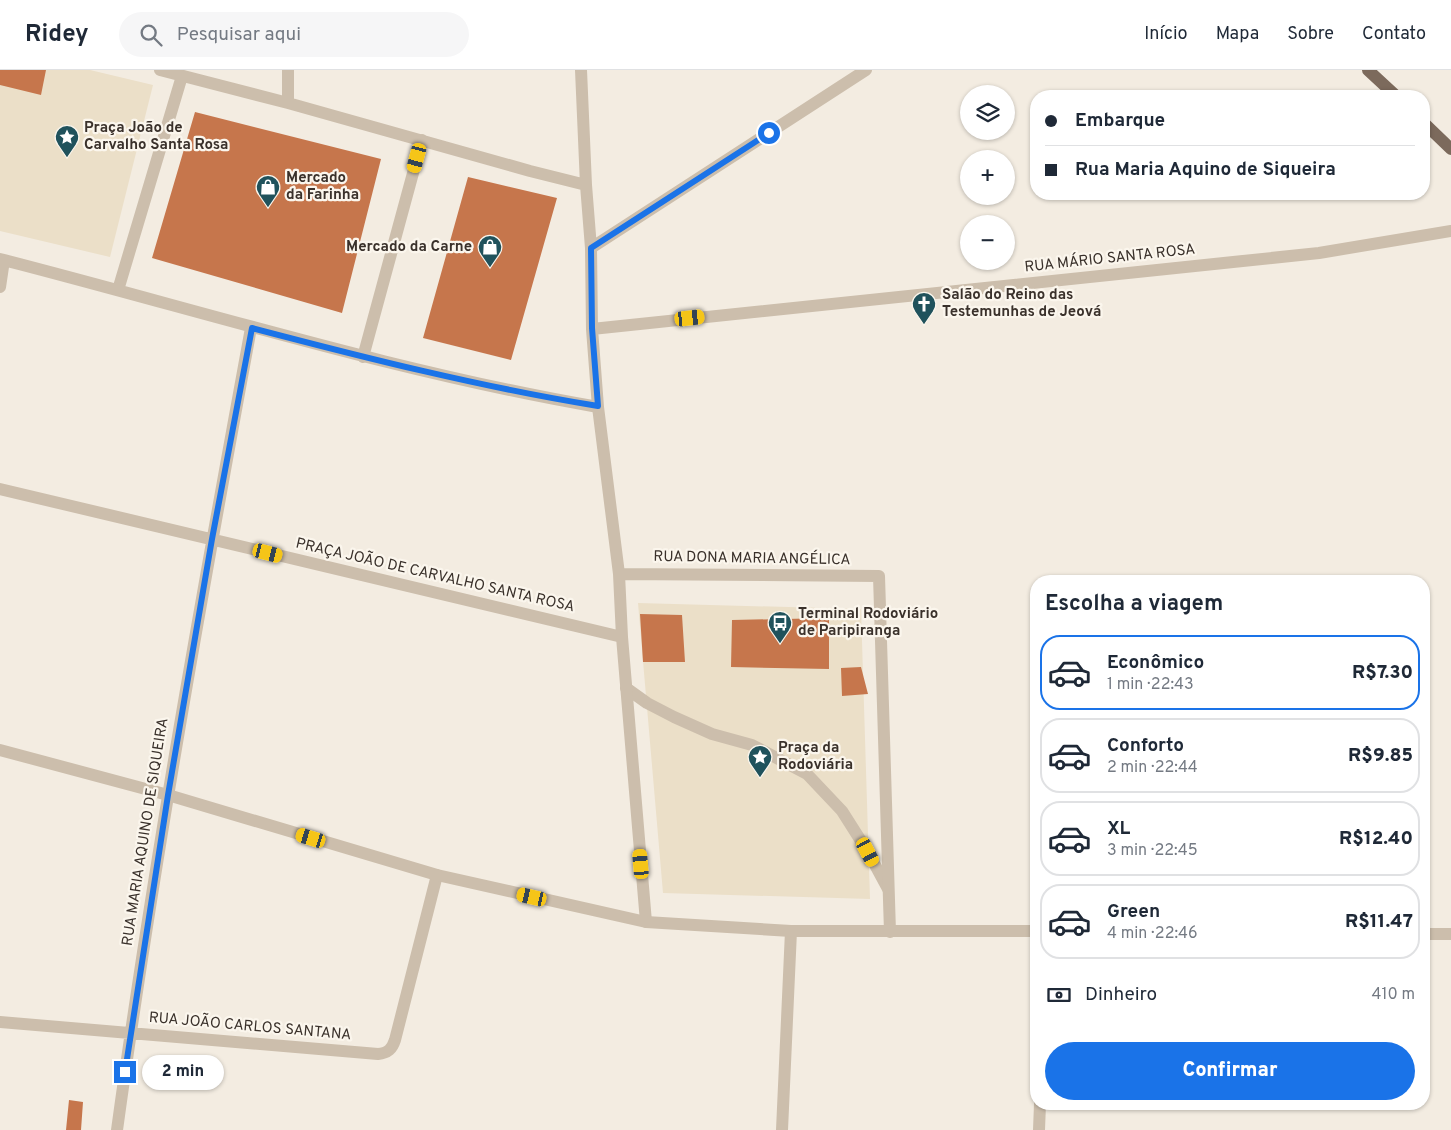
<!DOCTYPE html>
<html lang="pt">
<meta charset="utf-8">
<style>
:root{--surface:#fff;--page:#f6f6f7;--text:#1f2937;--muted:#747a83;--line:#e0e1e3;--accent:#1a73e8}
body{margin:0;font-family:Overpass,sans-serif;background:var(--page);color:var(--text);height:100vh;display:flex;flex-direction:column;font-size:19px;white-space:nowrap}
*{box-sizing:border-box;margin:0}
p{font-size:16px;color:var(--muted)}
.icon{flex:none;width:28px;height:28px;fill:none;stroke:currentColor;stroke-width:2;stroke-linecap:round;stroke-linejoin:round}
.map{position:relative;flex:1;overflow:hidden}
.drawer{position:absolute;left:1030px;top:505px;width:400px;height:535px;display:flex;flex-direction:column;background:var(--surface);border-radius:20px;box-shadow:0 1px 4px #0004}
.drawer>*{flex:none}
.guide{position:absolute;left:1030px;top:20px;width:400px;height:110px;border-radius:20px;box-shadow:0 1px 4px #0004;display:grid;align-content:center;height:110px;padding:0 15px;background:var(--surface)}
.fabs{position:absolute;left:960px;top:15px;display:grid;gap:10px}
.fabs a{display:grid;place-items:center;width:55px;height:55px;border-radius:50%;background:var(--surface);box-shadow:0 1px 4px #0004;font-size:25px}
.end{position:absolute;width:22px;height:22px;margin:-11px;border:6px solid #1a73e8;background:#fff;box-shadow:0 0 0 2px #fff}
.from{border-radius:50%}
.bubble{position:absolute;height:35px;border-radius:18px;background:var(--surface);box-shadow:0 1px 4px #0004;font-size:16px;font-weight:800;line-height:35px;text-align:center}
.car{position:absolute;width:15px;height:30px;margin:-15px -8px;border-radius:6px;box-shadow:0 0 4px 1px #0007;background:linear-gradient(#f5c518 24%,#345 0 40%,#f5c518 0 76%,#345 0 86%,#f5c518 0)}
.guide b{display:flex;align-items:center;gap:18px;height:48px;font-size:19px}
.guide b+b{border-top:1px solid var(--line)}
.guide i{width:12px;height:12px;background:var(--text)}
ul{padding:0;list-style:none}
li{display:flex;align-items:center;gap:15px;height:75px;margin:0 10px 8px;padding:0 5px;border:2px solid var(--line);border-radius:20px}
li div{flex:1}
li b{display:block;font-size:19px}
li em{font-style:normal;font-weight:800}
li.selected{border-color:var(--accent)}
li>.icon{width:45px;height:45px;stroke-width:1.5}
h2{padding:0 15px;font-size:22px;line-height:60px}
.pay{display:flex;align-items:center;gap:12px;height:55px;padding:0 15px;font-size:19px}
.pay p{margin-inline-start:auto}
.button{display:flex;gap:10px;margin-top:auto;padding:10px 15px}
.button a{flex:1;height:58px;border-radius:30px;background:var(--accent);color:#fff;font-size:20px;font-weight:800;line-height:58px;text-align:center}
header{display:flex;align-items:center;gap:30px;box-sizing:border-box;height:70px;padding:0 25px;background:var(--surface);border-bottom:1px solid var(--line)}
header strong{font-size:24px}
nav{display:flex;gap:28px;margin-inline-start:auto;font-size:18px}
.search{width:350px;height:45px;background:var(--page);display:flex;align-items:center;gap:12px;box-sizing:border-box;padding:0 18px;border-radius:28px;color:var(--muted);font-size:19px}
.map>svg:first-child{display:block}
.plaza{fill:#ebdfc8}
.building{fill:#c6764c}
.lines{fill:none;stroke-linecap:round;stroke-linejoin:round}
.service{stroke:#ccbeac;stroke-width:12}
.minor{stroke:#ccbeac;stroke-width:12}
.tertiary{stroke:#ccbeac;stroke-width:12}
.primary{stroke:#7c6a5c;stroke-width:12}
.route{stroke:#1a73e8;stroke-width:6}
.labels{text-anchor:middle;dominant-baseline:central;stroke-width:4.5;stroke-linejoin:round;paint-order:stroke}
.poi-label{font-size:15px;font-weight:bold;fill:#3a312b;stroke:#fbf6ed;text-anchor:start}
.street-label{font-size:15px;fill:#3a312b;stroke:#fbf6ed}
</style>
<header>
<strong>Ridey</strong>
<div class="search"><svg class="icon" aria-label="search" viewBox="0 0 24 24"><circle cx="10" cy="10" r="6"/><path d="M15 15l6 6"/></svg>Pesquisar aqui</div>
<nav><a>Início</a><a>Mapa</a><a>Sobre</a><a>Contato</a></nav>
</header>
<div class="map">
<svg width="1451" height="1060" viewBox="0 0 1451 1060">
<rect width="100%" height="100%" fill="#f3ece1"/>
<path class="plaza" d="M0,0H90L153,15L110,187L0,161Z
M638,533L861,539L870,829L663,823Z"/>
<path class="building" d="M0,0H46L41,25L0,15Z
M195,42L381,89L342,243L152,188Z
M468,107L557,128L511,290L423,268Z
M640,544L682,545L685,592H643Z
M829,548V599L731,597L732,550Z
M861,597L868,624L842,626L841,598Z
M69,1030L83,1032L81,1060H66Z"/>
<g class="lines">
<path class="service" d="M626,618L647,633L674,647L712,664L752,675L807,704L842,741L868,782L888,819"/>
<path class="minor" d="M160,0L288,33L530,101L586,115
M581,0L586,115L591,178L592,259L598,337L619,504L622,567L646,852
M288,33V0
M591,178L866,0
M0,189C199,240 395,302 598,337
M0,217L4,190
M118,220L182,6
M592,259L1319,183L1451,161
M363,287L422,70
M0,419L622,567
M619,504L879,506L890,862
M0,952L378,984C388,983 392,979 395,970L437,805
M117,1060C154,791 202,524 251,258
M782,1060L791,861
M1039,1060L1040,1034"/>
<path class="tertiary" d="M0,680L168,725L437,805L646,852L791,861H1036
M1424,864H1451"/>
<path class="primary" d="M1368,0L1396,26
M1424,53L1451,79"/>
</g>
<g class="lines">
<path class="route" d="M125,1002L168,725L212,469L252,258C366,288 481,317 598,336L592,258L591,178L769,63"/>
</g>
<defs>
<g id="sight-pin" transform="scale(1.25)"><path d="M0 17L-7.5 6A9.5 9.5 0 1 1 7.5 6Z" fill="#20525c" stroke="#fbf6ed"/><path d="M0-6L1.8-2.2L6-1.7L2.9 1.2L3.7 5.4L0 3.3L-3.7 5.4L-2.9 1.2L-6-1.7L-1.8-2.2Z" fill="#fff"/></g>
<g id="shop-pin" transform="scale(1.25)"><path d="M0 17L-7.5 6A9.5 9.5 0 1 1 7.5 6Z" fill="#20525c" stroke="#fbf6ed"/><path d="M-5-2.5h2.3a2.7 3.5 0 0 1 5.4 0H5L5.5 6h-11ZM-1.5-2.5h3a1.5 2.3 0 0 0-3 0Z" fill="#fff"/></g>
<g id="church-pin" transform="scale(1.25)"><path d="M0 17L-7.5 6A9.5 9.5 0 1 1 7.5 6Z" fill="#20525c" stroke="#fbf6ed"/><path d="M-1.2-6h2.4v3.5h3.3v2.4h-3.3V6h-2.4V-.1h-3.3v-2.4h3.3Z" fill="#fff"/></g>
<g id="bus-pin" transform="scale(1.25)"><path d="M0 17L-7.5 6A9.5 9.5 0 1 1 7.5 6Z" fill="#20525c" stroke="#fbf6ed"/><path d="M-5-6H5V4H4V6H2V4H-2V6H-4V4H-5ZM-3.5-4V0h7V-4ZM-3.5 1.2v1.5H-2V1.2ZM2 1.2v1.5H3.5V1.2Z" fill="#fff"/></g>
</defs>
<g fill-rule="evenodd">
<use href="#sight-pin" x="67" y="67"/>
<use href="#shop-pin" x="268" y="117"/>
<use href="#shop-pin" x="490" y="177"/>
<use href="#church-pin" x="924" y="234"/>
<use href="#bus-pin" x="780" y="553"/>
<use href="#sight-pin" x="760" y="687"/>
</g>
<g class="labels">
<g class="poi-label">
<text x="84" y="58">Praça João de<tspan x="84" dy="17">Carvalho Santa Rosa</tspan></text>
<text x="286" y="108">Mercado<tspan x="286" dy="17">da Farinha</tspan></text>
<text x="472" y="177" text-anchor="end">Mercado da Carne</text>
<text x="942" y="225">Salão do Reino das<tspan x="942" dy="17">Testemunhas de Jeová</tspan></text>
<text x="798" y="544">Terminal Rodoviário<tspan x="798" dy="17">de Paripiranga</tspan></text>
<text x="778" y="678">Praça da<tspan x="778" dy="17">Rodoviária</tspan></text>
</g>
<g class="street-label">
<text transform="translate(1110 189) rotate(-6)">RUA MÁRIO SANTA ROSA</text>
<text transform="translate(752 489) rotate(1)">RUA DONA MARIA ANGÉLICA</text>
<text transform="translate(435 506) rotate(13)">PRAÇA JOÃO DE CARVALHO SANTA ROSA</text>
<text transform="translate(146 762) rotate(-81)">RUA MARIA AQUINO DE SIQUEIRA</text>
<text transform="translate(250 957) rotate(5)">RUA JOÃO CARLOS SANTANA</text>
</g>
</g>
</svg>
<div class="fabs">
<a><svg class="icon" aria-label="layers" viewBox="0 0 24 24"><path d="M12 4l9 5-9 5-9-5zM3 14l9 5 9-5"/></svg></a>
<a>+</a>
<a>−</a>
</div>
<i class="end from" style="left:769px;top:63px"></i>
<i class="end" style="left:125px;top:1002px"></i>
<div class="bubble" style="left:142px;top:985px;width:82px">2 min</div>
<i class="car" style="left:417px;top:88px;rotate:195deg"></i>
<i class="car" style="left:690px;top:248px;rotate:84deg"></i>
<i class="car" style="left:268px;top:483px;rotate:104deg"></i>
<i class="car" style="left:311px;top:768px;rotate:287deg"></i>
<i class="car" style="left:868px;top:782px;rotate:152deg"></i>
<i class="car" style="left:641px;top:794px;rotate:355deg"></i>
<i class="car" style="left:532px;top:827px;rotate:283deg"></i>
<div class="guide">
<b><i class="from"></i>Embarque</b>
<b><i></i>Rua Maria Aquino de Siqueira</b>
</div>
<section class="drawer">
<h2>Escolha a viagem</h2>
<ul>
<li class="selected"><svg class="icon" aria-label="car" viewBox="0 0 24 24"><path d="M5 17H2v-5l4-1 3-4h7l3 4 3 1v5h-3M9 17h6M6 11h13"/><circle cx="7" cy="17" r="2"/><circle cx="17" cy="17" r="2"/></svg><div><b>Econômico</b><p>1 min · 22:43</p></div><em>R$7.30</em></li>
<li><svg class="icon" aria-label="car" viewBox="0 0 24 24"><path d="M5 17H2v-5l4-1 3-4h7l3 4 3 1v5h-3M9 17h6M6 11h13"/><circle cx="7" cy="17" r="2"/><circle cx="17" cy="17" r="2"/></svg><div><b>Conforto</b><p>2 min · 22:44</p></div><em>R$9.85</em></li>
<li><svg class="icon" aria-label="car" viewBox="0 0 24 24"><path d="M5 17H2v-5l4-1 3-4h7l3 4 3 1v5h-3M9 17h6M6 11h13"/><circle cx="7" cy="17" r="2"/><circle cx="17" cy="17" r="2"/></svg><div><b>XL</b><p>3 min · 22:45</p></div><em>R$12.40</em></li>
<li><svg class="icon" aria-label="car" viewBox="0 0 24 24"><path d="M5 17H2v-5l4-1 3-4h7l3 4 3 1v5h-3M9 17h6M6 11h13"/><circle cx="7" cy="17" r="2"/><circle cx="17" cy="17" r="2"/></svg><div><b>Green</b><p>4 min · 22:46</p></div><em>R$11.47</em></li>
</ul>
<div class="pay"><svg class="icon" aria-label="cash" viewBox="0 0 24 24"><path d="M3 7h18v10H3z"/><circle cx="12" cy="12" r="2"/></svg>Dinheiro<p>410 m</p></div>
<div class="button"><a>Confirmar</a></div>
</section>
</div>
